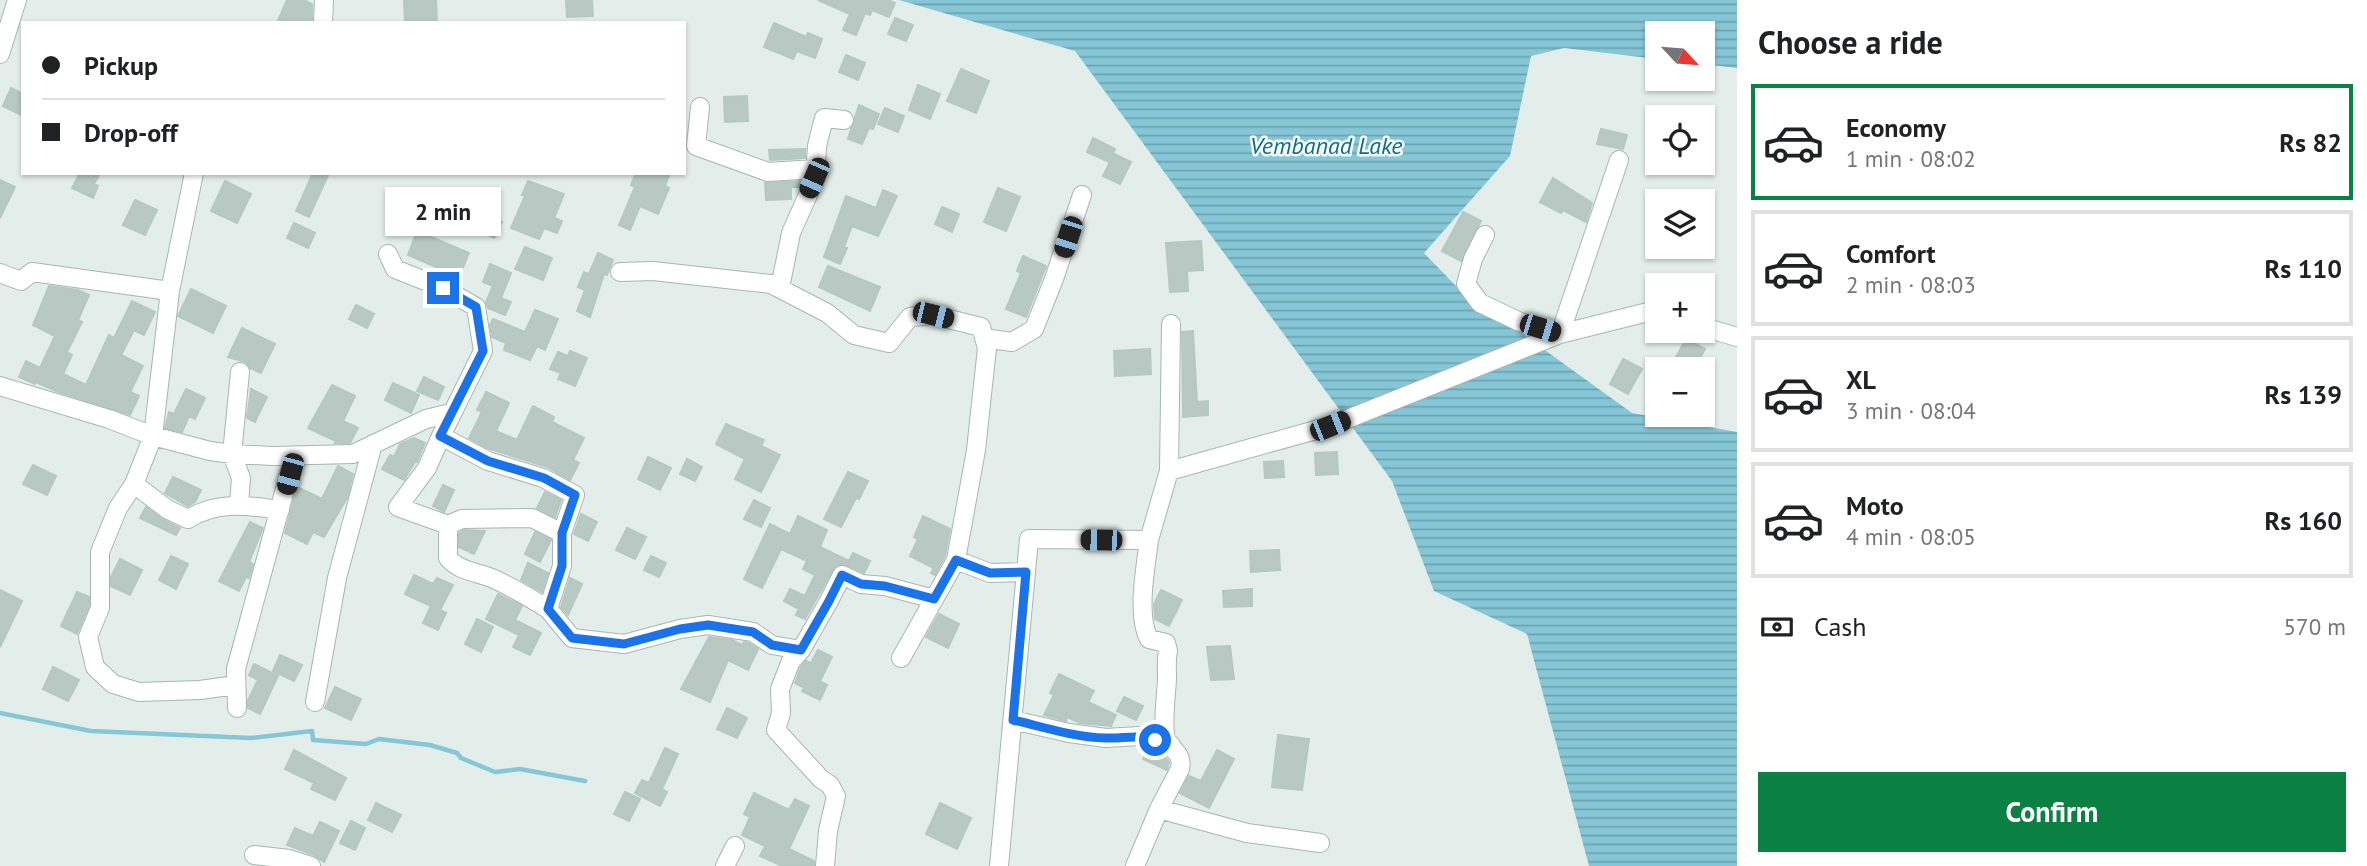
<!DOCTYPE html>
<meta charset="utf-8">
<style>
:root{--surface:#fff;--page:#f6f6f6;--text:#202124;--muted:#757577;--line:#e0e0e0;--accent:#0b8043}
body{margin:0;font-family:"PT Sans",sans-serif;background:var(--page);color:var(--text);height:100vh;display:flex;flex-direction:column;font-size:26px;white-space:nowrap}
*{box-sizing:border-box;margin:0}
p{font-size:23px;color:var(--muted)}
.icon{flex:none;width:38px;height:38px;fill:none;stroke:currentColor;stroke-width:2;stroke-linecap:round;stroke-linejoin:round}
.map{position:relative;flex:1;overflow:hidden}
.side{display:flex;flex-direction:column;background:var(--surface);width:630px}
.side>*{flex:none}
.banner{position:absolute;left:21px;top:21px;width:665px;height:154px;border-radius:0px;box-shadow:0 2px 5px #0004;display:grid;align-content:center;height:154px;padding:0 21px;background:var(--surface)}
.needle{width:46px;rotate:116deg}
.controls{position:absolute;left:1645px;top:21px;display:grid;gap:14px}
.controls a{display:grid;place-items:center;width:70px;height:70px;border-radius:0px;background:var(--surface);box-shadow:0 2px 5px #0004;font-size:35px}
.end{position:absolute;width:32px;height:32px;margin:-16px;border:9px solid #1a73e8;background:#fff;box-shadow:0 0 0 4px #fff}
.from{border-radius:50%}
.bubble{position:absolute;height:49px;border-radius:0px;background:var(--surface);box-shadow:0 2px 5px #0004;font-size:23px;font-weight:700;line-height:49px;text-align:center}
.car{position:absolute;width:21px;height:42px;margin:-21px -10px;border-radius:9px;box-shadow:0 0 5px 2px #0007;background:linear-gradient(#222 24%,#8ab4d8 0 40%,#222 0 76%,#8ab4d8 0 86%,#222 0)}
.banner b{display:flex;align-items:center;gap:24px;height:66px;font-size:26px}
.banner b+b{border-top:2px solid var(--line)}
.banner i{width:18px;height:18px;background:var(--text)}
ul{padding:0;list-style:none}
li{display:flex;align-items:center;gap:21px;height:116px;margin:0 14px 10px;padding:0 7px;border:4px solid var(--line);border-radius:0px}
li div{flex:1}
li b{display:block;font-size:26px}
li em{font-style:normal;font-weight:700}
li.active{border-color:var(--accent)}
li>.icon{width:63px;height:63px;stroke-width:1.5}
h2{padding:0 21px;font-size:32px;line-height:84px}
.pay{display:flex;align-items:center;gap:18px;height:77px;padding:0 21px;font-size:26px}
.pay p{margin-inline-start:auto}
.button{display:flex;gap:14px;margin-top:auto;padding:14px 21px}
.button a{flex:1;height:80px;border-radius:0px;background:var(--accent);color:#fff;font-size:28px;font-weight:700;line-height:80px;text-align:center}
main{display:flex;flex:1;min-height:0}
.map>svg:first-child{display:block}
.water{fill:url(#water-rules)}
.lines{fill:none;stroke-linecap:round;stroke-linejoin:round}
.stream{stroke:#86c7d7;stroke-width:4.5}
.building{fill:#b8c9c3;stroke:#b5c8c1;stroke-width:2}
.street-casing{stroke:#a5b7b2;stroke-width:20}
.street{stroke:#fff;stroke-width:18}
.route{stroke:#1a73e8;stroke-width:9}
.labels{text-anchor:middle;dominant-baseline:central;stroke-width:5;stroke-linejoin:round;paint-order:stroke}
.water-label{font-size:24px;font-style:italic;fill:#156b83;stroke:#f4faf7}
</style>
<main>
<div class="map">
<svg width="1737" height="866" viewBox="0 0 1737 866">
<defs>
<pattern id="water-rules" width="6" height="5" patternUnits="userSpaceOnUse" patternTransform="scale(1.75)"><rect width="6" height="5" fill="#86c7d7"/><path d="M0 2.5h6" fill="none" stroke="#6da3af"/></pattern>
</defs>
<rect width="100%" height="100%" fill="#e3eeea"/>
<path class="water" d="M899,0H1737V68L1703,64V33H1657V59L1564,48L1531,56L1510,156L1424,253L1455,285L1632,413L1737,432V866H1589L1527,634L1434,591L1392,481L1075,51Z"/>
<g class="lines">
<path class="stream" d="M0,713L91,731L251,738L312,731L313,740L366,744L379,739L430,745L457,753L461,758L495,772L520,769L585,781"/>
</g>
<path class="building" d="M287,0H304L312,4V23H277Z
M404,0H436L437,23H405Z
M566,0H592L593,16L567,17Z
M818,0H888L895,3L889,17L872,10L870,15L865,13L856,35L843,30L850,14Z
M895,18L913,25L906,41L888,34Z
M774,23L806,37L808,33L822,39L815,58L797,51L793,59L764,47Z
M846,55L865,63L858,80L839,72Z
M961,69L989,81L976,113L947,101Z
M918,85L940,94L930,119L909,110Z
M11,88L23,94V116L3,106Z
M747,96L748,121L725,122L724,97Z
M859,105L879,114L873,129L869,128L862,144L848,139Z
M885,108L904,116L898,132L878,124Z
M1601,129L1627,135L1623,149L1597,144Z
M1093,138L1115,149L1109,162L1087,152Z
M805,149V158L770,160L769,150Z
M1114,154L1131,162L1120,184L1103,176Z
M80,173H100L94,184L98,186L93,198L72,188Z
M313,173H329L309,217L296,211Z
M636,173H670L665,186L669,188L658,214L640,206L630,230L619,225L635,187L631,185Z
M1553,178L1592,203L1586,222L1563,210L1561,213L1540,202Z
M0,180L15,187L0,218Z
M225,181L251,194L237,223L211,211Z
M528,181L564,194L554,218L562,221L557,233L544,228L539,239L511,228L525,196L522,195Z
M802,181L799,187H791V199L766,200L765,183Z
M998,188L1020,197L1006,231L984,222Z
M883,190L897,196L878,236L852,226L844,247L847,248L840,264L824,257L846,196L876,208Z
M135,200L157,210L145,235L123,225Z
M942,207L959,214L952,232L935,224Z
M1463,212L1481,221L1461,261L1442,251Z
M483,213L502,222L494,238L475,229Z
M294,223L315,233L308,248L287,238Z
M417,231L469,253L459,277L408,255Z
M1201,241L1203,270L1187,271L1188,291L1170,292L1166,243Z
M525,247L552,258L543,280L515,269Z
M598,253L613,260L607,275L604,274L590,317L577,311L585,290L578,287L584,272L589,274Z
M1023,256L1046,266L1026,317L1006,309L1021,273L1017,271Z
M490,264L511,273L501,298L511,302L505,315L488,308L486,302L493,286L483,282Z
M828,266L880,287L870,311L819,287Z
M49,286L78,290L89,295L78,320L82,322L67,352L72,355L63,374L86,385L109,335L114,338L132,301L155,312L144,335L134,330L121,355L143,366L130,392L139,396L130,415L56,391L36,382L35,384L19,377L26,361L40,368L55,336L33,325Z
M191,289L226,306L213,333L178,316Z
M356,305L374,314L367,328L349,319Z
M535,310L558,319L545,350L537,346L530,360L504,350L506,343L492,337L490,325L493,319L525,332Z
M242,328L275,344L261,373L250,368L246,362L228,357Z
M1193,331L1197,402L1208,401V415L1183,417L1182,332Z
M1686,339L1705,349L1694,369H1680L1684,362L1676,357Z
M1150,349L1151,374L1115,376L1114,351Z
M570,351L587,358L575,386L558,379L561,373L550,369L558,352L568,356Z
M1623,359L1642,369L1628,394L1610,384Z
M424,377L444,387L438,400L417,391Z
M393,383L419,395L411,413L385,400Z
M332,385L355,396L343,421L358,428L350,443H335L336,441L308,428Z
M186,389L205,398L195,419L189,416L182,432L165,428L169,412L174,414Z
M251,389L267,397L255,422L247,418Z
M486,392L509,403L496,431L517,440L533,406L554,417L552,422L584,438L573,460L579,463L570,480L547,467L487,448L469,438L482,412L477,410Z
M726,424L764,440L761,446L780,455L761,492L735,479L745,459L716,444Z
M414,438L425,443L417,462H415L404,480L382,469L390,455L394,457L400,444Z
M1337,452L1338,474L1316,475L1315,453Z
M648,457L671,468L660,490L638,479Z
M687,459L702,467L695,481L680,474Z
M1283,461L1284,477L1265,478L1264,462Z
M33,465L56,476L47,495L23,484Z
M338,466L353,474L347,498L324,537L313,532L307,544L285,533L297,487L322,499Z
M848,472L868,481L859,499L856,498L841,527L824,519Z
M173,477L201,490L195,502L188,506L165,493Z
M443,485L454,490L444,512L433,506Z
M545,492L561,500L555,517L537,508Z
M754,500L770,508L761,527L744,519Z
M146,507L162,519L180,528L176,535L140,518Z
M581,514L597,522L588,541L574,534Z
M798,516L827,530L820,547L849,561L853,553L870,561L864,573L846,565L835,566L805,619L796,615L799,609L784,601L790,589L805,596L815,575L803,569L807,561L781,549L762,588L744,579L770,524L790,534Z
M923,516L950,529L945,556L935,575L931,573L934,568L910,556L918,539L914,537Z
M250,522L263,528L249,562L253,564L249,578L246,577L239,591L219,581Z
M627,528L646,537L635,559L616,550Z
M464,530L485,531L474,554L459,547V533Z
M535,532L551,540L540,562L525,554Z
M1279,550L1280,570L1251,572L1250,551Z
M171,556L188,564L176,589L159,580Z
M651,556L666,563L659,577L644,570Z
M120,559L142,570L130,595L111,586V577Z
M528,563L548,573L542,592L521,580Z
M414,575L433,584L437,578L453,585L440,610L446,613L438,630L423,623L431,606L405,594Z
M570,578L582,584L568,615L561,607Z
M1252,589V606L1224,607L1223,591Z
M0,590L22,601L0,647Z
M1161,590L1182,600L1169,626L1155,619L1154,604Z
M77,592L89,597V606L77,634L61,626Z
M498,594L522,606L515,620L541,633L530,655L513,647L519,635L486,619Z
M939,614L959,624L948,648L926,637Z
M477,619L493,627L481,652L465,644Z
M709,637L732,640L742,645L744,642L749,643L758,649L748,670L728,660L710,702L681,689Z
M1230,646L1234,679L1211,680L1207,647Z
M818,650L832,657L820,681L827,685L820,700L802,691L804,688L795,683L801,667L806,661L811,663Z
M280,655L302,665L294,681L273,671Z
M254,664L278,676L260,714L248,708V700L258,680L249,675Z
M53,667L79,680L68,701L43,689Z
M1059,674L1094,691L1088,702L1116,715L1111,726L1080,723L1067,717L1066,721L1044,715L1054,695L1050,693Z
M335,687L361,699L351,720L325,708Z
M1124,697L1143,706L1136,720L1117,711Z
M727,708L747,718L737,738L717,729Z
M1278,735L1309,739L1302,790L1272,787Z
M665,748L678,754L662,789L667,792L660,806L635,793L642,780L649,783Z
M294,750L346,778L335,800L311,789L314,783L285,769Z
M1147,750L1163,755L1169,762L1167,770L1143,759Z
M1217,750L1234,759L1209,808L1180,793L1189,776L1201,781Z
M625,792L640,799L629,821L614,814Z
M754,793L789,810L795,799L809,806L789,849L814,861V866H782L760,856L765,846L742,835L750,817L744,814Z
M376,803L401,815L392,832L368,820Z
M940,803L971,818L957,849L926,834Z
M351,821L365,828L355,850L340,843Z
M320,822L339,831L324,862L314,855L287,845L295,828L313,836Z"/>
<g class="lines">
<g class="street-casing">
<path id="street" d="M323,23L324,0
M0,54L17,0
M700,107L696,146L768,172L815,169
M194,173L170,291L153,436L134,484L118,508L100,552V608L88,637L95,667L113,684L139,692L200,690L236,685
M1485,235L1473,259L1466,284L1480,303L1520,322L1560,334
M388,254L395,269L443,288L476,307L483,351L441,436L427,468L398,507L448,525L462,519L532,518L562,533V566L548,609L572,638L624,644L680,629L708,625L753,632L772,645L801,650
M620,272L653,271L771,284L827,313L854,335L889,343L910,317L933,315L981,327L987,348L976,450L956,560L990,573L1026,572
M0,273L21,281L32,272L170,291
M780,288L791,233L815,179L817,146L824,118L844,120
M1703,327L1737,337
M1560,334L1619,160
M984,338L1012,342L1034,329L1054,279L1082,195
M0,386L109,419L153,436L210,451L232,454L273,456L353,454L426,419L451,413
M441,436L488,461L543,478L575,495L562,533
M1169,471L1171,324
M134,484L167,509L188,519C217,501 247,505 280,510
M239,505L241,478L232,454L240,372
M448,525V558C460,572 478,572 494,579C512,587 530,598 548,609
M901,658L956,560
M315,702L337,578L373,444
M237,708L236,669L294,456
M1013,720L1069,733L1106,738L1139,736L1171,745
M1159,809L1247,833L1320,843
M254,855L289,859L311,866
M725,866L735,846
M825,866L828,831L836,796L830,785L821,779L776,730L781,713L780,689L791,661L801,650L829,601L842,575L861,584L885,586L934,599
M999,866L1029,539L1149,540L1169,471L1330,426L1560,334L1648,312L1657,314
M1135,866L1159,809L1180,769C1184,750 1167,750 1165,735C1163,716 1166,698 1167,679C1167,669 1166,661 1168,651L1166,643L1149,639C1136,615 1146,566 1149,540"/>
</g>
<use href="#street" class="street"/>
</g>
<g class="lines">
<path class="route" d="M443,288L476,307L483,351L440,436L488,461L544,478L575,495L562,533V566L548,609L572,638L624,644L680,629L708,625L753,632L772,645L801,650L829,601L842,575L861,584L885,586L934,599L956,560L990,573L1026,572L1013,720C1043,727 1074,737 1105,738C1125,739 1134,734 1155,740"/>
</g>
<g class="labels">
<g class="water-label">
<text x="1326" y="145">Vembanad Lake</text>
</g>
</g>
</svg>
<div class="controls">
<a><svg class="needle" viewBox="-14 -14 28 28"><path d="M0-13l5 13h-10z" fill="#e53935"/><path d="M0 13l5-13h-10z" fill="#757577"/></svg></a>
<a><svg class="icon" aria-label="locate" viewBox="0 0 24 24"><circle cx="12" cy="12" r="6"/><path d="M12 2v4M12 18v4M2 12h4M18 12h4"/></svg></a>
<a><svg class="icon" aria-label="layers" viewBox="0 0 24 24"><path d="M12 4l9 5-9 5-9-5zM3 14l9 5 9-5"/></svg></a>
<a>+</a>
<a>−</a>
</div>
<i class="end from" style="left:1155px;top:740px"></i>
<i class="end" style="left:443px;top:288px"></i>
<div class="bubble" style="left:385px;top:187px;width:116px">2 min</div>
<i class="car" style="left:814px;top:178px;rotate:204deg"></i>
<i class="car" style="left:1068px;top:237px;rotate:198deg"></i>
<i class="car" style="left:933px;top:315px;rotate:104deg"></i>
<i class="car" style="left:1540px;top:328px;rotate:107deg"></i>
<i class="car" style="left:1330px;top:426px;rotate:68deg"></i>
<i class="car" style="left:290px;top:474px;rotate:195deg"></i>
<i class="car" style="left:1101px;top:540px;rotate:271deg"></i>
<div class="banner">
<b><i class="from"></i>Pickup</b>
<b><i></i>Drop-off</b>
</div>
</div>
<section class="side">
<h2>Choose a ride</h2>
<ul>
<li class="active"><svg class="icon" aria-label="car" viewBox="0 0 24 24"><path d="M5 17H2v-5l4-1 3-4h7l3 4 3 1v5h-3M9 17h6M6 11h13"/><circle cx="7" cy="17" r="2"/><circle cx="17" cy="17" r="2"/></svg><div><b>Economy</b><p>1 min · 08:02</p></div><em>Rs 82</em></li>
<li><svg class="icon" aria-label="car" viewBox="0 0 24 24"><path d="M5 17H2v-5l4-1 3-4h7l3 4 3 1v5h-3M9 17h6M6 11h13"/><circle cx="7" cy="17" r="2"/><circle cx="17" cy="17" r="2"/></svg><div><b>Comfort</b><p>2 min · 08:03</p></div><em>Rs 110</em></li>
<li><svg class="icon" aria-label="car" viewBox="0 0 24 24"><path d="M5 17H2v-5l4-1 3-4h7l3 4 3 1v5h-3M9 17h6M6 11h13"/><circle cx="7" cy="17" r="2"/><circle cx="17" cy="17" r="2"/></svg><div><b>XL</b><p>3 min · 08:04</p></div><em>Rs 139</em></li>
<li><svg class="icon" aria-label="car" viewBox="0 0 24 24"><path d="M5 17H2v-5l4-1 3-4h7l3 4 3 1v5h-3M9 17h6M6 11h13"/><circle cx="7" cy="17" r="2"/><circle cx="17" cy="17" r="2"/></svg><div><b>Moto</b><p>4 min · 08:05</p></div><em>Rs 160</em></li>
</ul>
<div class="pay"><svg class="icon" aria-label="cash" viewBox="0 0 24 24"><path d="M3 7h18v10H3z"/><circle cx="12" cy="12" r="2"/></svg>Cash<p>570 m</p></div>
<div class="button"><a>Confirm</a></div>
</section>
</main>
